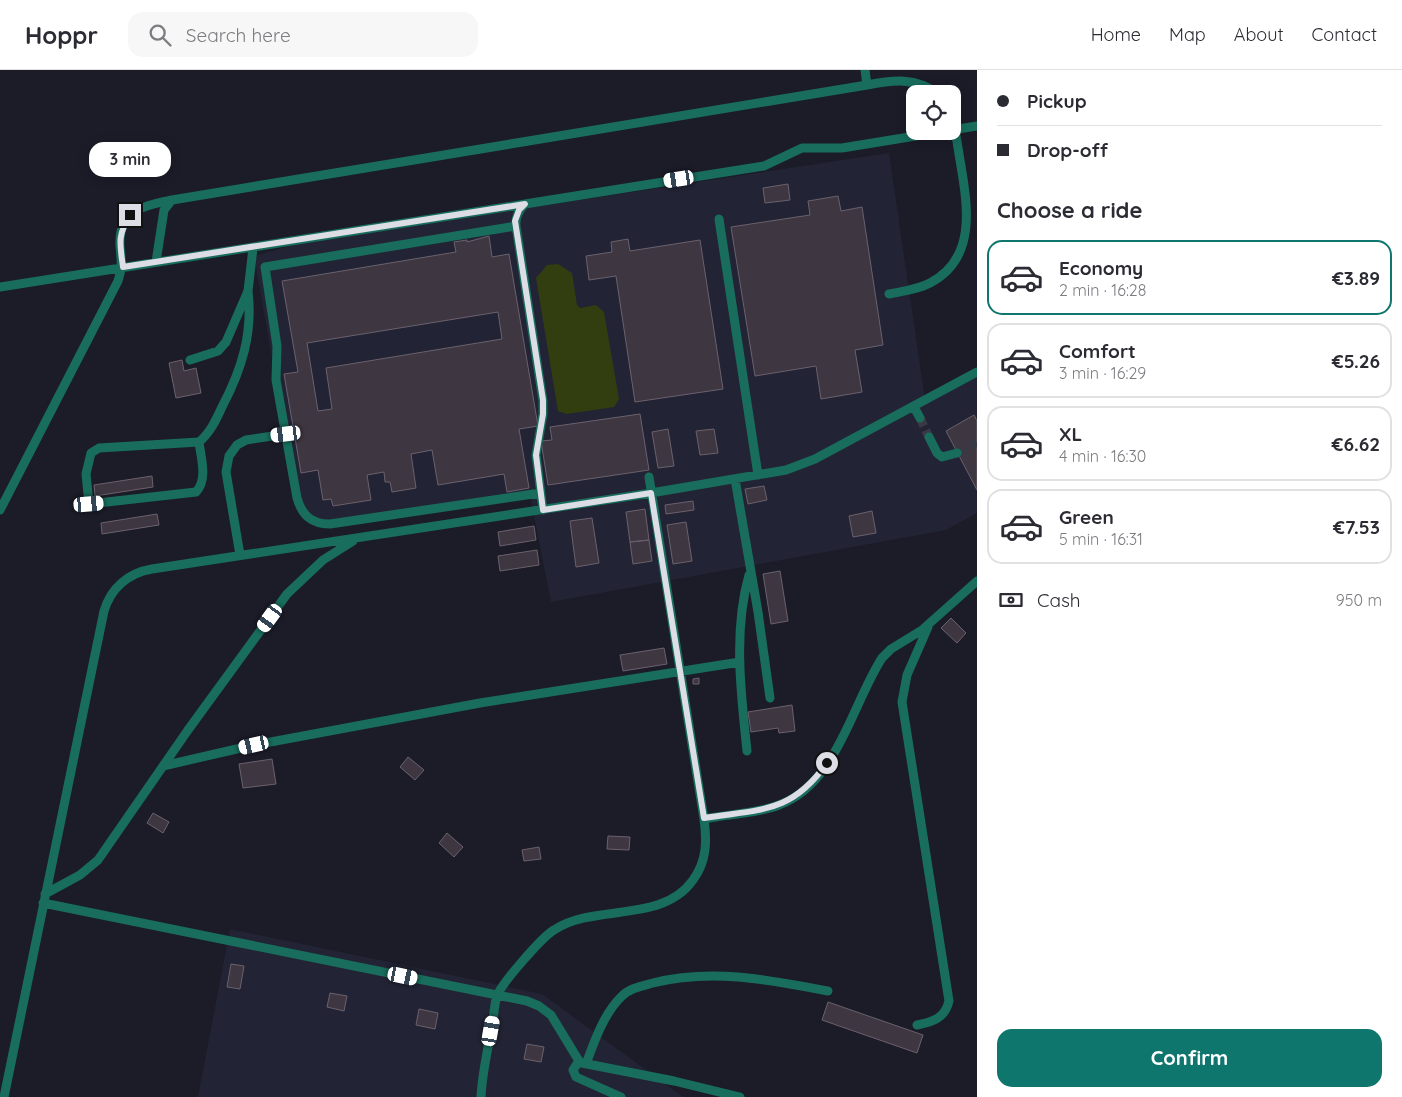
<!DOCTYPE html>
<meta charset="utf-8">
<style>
:root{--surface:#fff;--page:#f7f7f7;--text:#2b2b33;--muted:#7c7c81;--line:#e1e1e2;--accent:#0f766e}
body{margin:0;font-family:Quicksand,sans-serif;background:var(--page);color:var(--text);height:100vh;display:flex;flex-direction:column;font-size:19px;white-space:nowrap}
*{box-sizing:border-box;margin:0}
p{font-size:16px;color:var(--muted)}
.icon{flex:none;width:28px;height:28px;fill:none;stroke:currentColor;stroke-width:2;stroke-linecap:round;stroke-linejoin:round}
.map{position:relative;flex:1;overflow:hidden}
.details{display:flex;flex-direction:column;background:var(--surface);width:425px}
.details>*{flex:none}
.hud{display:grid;align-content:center;height:110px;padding:0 20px;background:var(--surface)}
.controls{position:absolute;left:906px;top:15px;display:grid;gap:10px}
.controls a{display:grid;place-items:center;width:55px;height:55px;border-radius:10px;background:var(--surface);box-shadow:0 2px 12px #0003;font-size:25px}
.end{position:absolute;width:22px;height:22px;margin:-11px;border:6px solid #dcdde5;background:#111;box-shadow:0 0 0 2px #111}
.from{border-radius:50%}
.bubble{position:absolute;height:35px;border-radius:15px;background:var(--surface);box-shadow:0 2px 12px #0003;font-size:16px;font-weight:700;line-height:35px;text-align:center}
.car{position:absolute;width:15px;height:30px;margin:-15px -8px;border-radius:6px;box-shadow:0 0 4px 1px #0007;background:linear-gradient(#fff 24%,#345 0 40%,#fff 0 76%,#345 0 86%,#fff 0)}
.hud b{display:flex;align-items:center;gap:18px;height:48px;font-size:19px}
.hud b+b{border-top:1px solid var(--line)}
.hud i{width:12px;height:12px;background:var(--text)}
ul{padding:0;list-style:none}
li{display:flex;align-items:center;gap:15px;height:75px;margin:0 10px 8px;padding:0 10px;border:2px solid var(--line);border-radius:15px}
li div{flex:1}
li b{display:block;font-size:19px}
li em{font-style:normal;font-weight:700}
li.selected{border-color:var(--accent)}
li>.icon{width:45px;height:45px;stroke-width:1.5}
h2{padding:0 20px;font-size:22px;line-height:60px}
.pay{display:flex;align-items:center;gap:12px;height:55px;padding:0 20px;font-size:19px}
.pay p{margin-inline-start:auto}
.primary-button{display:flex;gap:10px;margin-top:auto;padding:10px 20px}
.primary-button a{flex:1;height:58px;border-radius:15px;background:var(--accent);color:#fff;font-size:20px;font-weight:700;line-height:58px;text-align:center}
header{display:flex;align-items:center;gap:30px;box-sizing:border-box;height:70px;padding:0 25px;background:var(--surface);border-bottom:1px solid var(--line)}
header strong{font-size:24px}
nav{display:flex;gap:28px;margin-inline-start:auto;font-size:18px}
.search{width:350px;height:45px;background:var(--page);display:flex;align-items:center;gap:12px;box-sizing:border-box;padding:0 18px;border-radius:15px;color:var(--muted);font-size:19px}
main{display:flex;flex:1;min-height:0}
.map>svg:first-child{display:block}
.built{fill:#222435}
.green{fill:#323e0f}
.building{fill:#3e3640;stroke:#6b616d;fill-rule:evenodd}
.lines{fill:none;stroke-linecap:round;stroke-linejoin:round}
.minor-tunnel{stroke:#383944;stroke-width:9;stroke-dasharray:9 4.5;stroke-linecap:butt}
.minor{stroke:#186d5d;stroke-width:9}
.route{stroke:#dcdde5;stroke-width:6}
</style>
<header>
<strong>Hoppr</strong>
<div class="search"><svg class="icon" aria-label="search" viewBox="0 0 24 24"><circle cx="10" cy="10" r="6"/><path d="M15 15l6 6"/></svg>Search here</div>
<nav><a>Home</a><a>Map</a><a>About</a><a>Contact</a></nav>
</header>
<main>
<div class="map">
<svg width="977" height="1027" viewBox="0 0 977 1027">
<rect width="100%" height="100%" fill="#1b1c28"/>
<path class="built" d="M889,83L925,330L977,302V443L946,460L551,532L530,425L318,453L297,428L254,186L304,172Z
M230,859L542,924L683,1027H198Z"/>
<path class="green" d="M558,194L572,203L577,235L580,238L596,235L604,242L619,329L614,337L567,344L558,341L536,208L547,195Z"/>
<path class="building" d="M788,114L790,130L765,133L763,118Z
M838,126L841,141L862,137L883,275L855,280L862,322L821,329L816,296L755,306L731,157L810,145L808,131Z
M489,166L492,187L509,184L538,356L519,359L529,418L507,422L504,404L438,415L432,380L411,384L416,418L392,422L390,412H385L384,402L367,405L371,430L333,436L331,429L323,430L318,400L301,403L284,304L298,302L282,211L456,182L454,172L467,170V172ZM498,242L502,269L326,298L332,339L318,341L307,273Z
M628,169L630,181L700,170L723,319L635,332L616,206L589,210L586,186L612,182L611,172Z
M182,290L184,301L196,298L201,323L176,328L169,293Z
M640,344L649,400L548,415L541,371L552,370L550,357Z
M974,345L977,351V420L946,361Z
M668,359L674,396L658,398L652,362Z
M714,359L718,383L700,385L696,361Z
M152,406L153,417L95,426L94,415Z
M764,416L767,430L748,434L745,419Z
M693,431L694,440L666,444L665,435Z
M645,439L649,470L630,472L626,442Z
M872,441L876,463L853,467L849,446Z
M157,444L159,455L102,464L101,453Z
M592,448L599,493L576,497L570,451Z
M686,452L692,491L673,494L667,455Z
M534,456L536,470L500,476L498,462Z
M649,470L652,491L633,494L630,472Z
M537,480L539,495L500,501L498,486Z
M780,501L788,551L771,554L763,504Z
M951,548L966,563L957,573L941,558Z
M664,578L667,594L623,601L620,585Z
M699,608V614H693V609Z
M792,635L795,661L779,663L778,658L751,662L748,642Z
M408,687L424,700L415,710L400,697Z
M272,689L276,714L243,718L239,694Z
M153,743L169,752L163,763L147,753Z
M447,763L463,777L454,787L439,773Z
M608,766L630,767L629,780L607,779Z
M539,777L541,789L524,791L522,780Z
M231,894L244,896L240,919L227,917Z
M330,923L347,926L344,941L327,937Z
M828,932L923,965L917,983L822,950Z
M419,939L438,943L435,959L416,955Z
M527,974L544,977L541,992L524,989Z"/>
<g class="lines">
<path class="minor-tunnel" d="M920,348L929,367
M957,383L977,372"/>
<path class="minor" d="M867,15C893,10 916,7 938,24
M952,60L977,56
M719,149L758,405
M516,156L265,197L277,276L276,310L297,428C302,445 311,454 330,454L540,423
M156,192L164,140L172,130L867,15L865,0
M0,217L525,134
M889,224C902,221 917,220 930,213C976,189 968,138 961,96C958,79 956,62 952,46
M190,290L218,281L226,272L248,221L253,178
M914,337L920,348
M929,367L937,383L942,387L957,383
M199,372C201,388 208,410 196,422L89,434L86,404L91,383L99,378L199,372C210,363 216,350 222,337C242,299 253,263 248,221
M649,407L704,749C728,744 756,744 779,735C837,714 852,634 882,588L891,579L922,560L977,511
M735,409L758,542L770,628
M0,440L118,211C123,197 121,189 120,176C118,140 144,136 172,130
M543,440L536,385L543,344V331L516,156C515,147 519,140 525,134L764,96L802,78H842L946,61
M240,485L226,402L229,386L237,375L246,370L286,364
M747,681C741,624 733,561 749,505
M163,696L254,675L480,633L740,592
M45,824L80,805L98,790L188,660L287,524L323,490L353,471
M43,833L527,931L539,936L551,945L579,991L582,993L674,1011L740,1027
M917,955C933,952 945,948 949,931L902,632L907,605L928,557
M579,991L573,1000L576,1007L621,1027
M586,994C594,972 604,943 622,926C630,918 642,916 653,913C712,898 770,910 828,921
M4,1027L104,541C111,518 128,503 152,499L651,423L786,400L815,389L977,302
M481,1027C482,1003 488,979 492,956C494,946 494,935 497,926C501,914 542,867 554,860C595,833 662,854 693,810C707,791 707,771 704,749"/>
</g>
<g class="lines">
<path class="route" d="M130,145C117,166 120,174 123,197L525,134L519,140L515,151L543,330V344L536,385L543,440L651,423L704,748C760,739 791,744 827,693"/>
</g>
</svg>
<div class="controls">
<a><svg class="icon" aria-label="locate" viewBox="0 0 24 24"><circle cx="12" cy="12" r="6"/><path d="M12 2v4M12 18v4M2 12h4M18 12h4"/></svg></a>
</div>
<i class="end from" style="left:827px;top:693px"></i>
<i class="end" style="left:130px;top:145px"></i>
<div class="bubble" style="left:89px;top:72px;width:82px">3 min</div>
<i class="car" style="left:679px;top:109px;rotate:261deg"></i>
<i class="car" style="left:286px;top:364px;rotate:263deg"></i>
<i class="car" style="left:89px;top:434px;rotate:85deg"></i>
<i class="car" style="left:270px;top:548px;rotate:216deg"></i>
<i class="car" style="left:254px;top:675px;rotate:257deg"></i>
<i class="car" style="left:403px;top:906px;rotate:102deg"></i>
<i class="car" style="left:491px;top:961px;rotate:10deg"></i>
</div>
<section class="details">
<div class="hud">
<b><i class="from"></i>Pickup</b>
<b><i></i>Drop-off</b>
</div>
<h2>Choose a ride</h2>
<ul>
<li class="selected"><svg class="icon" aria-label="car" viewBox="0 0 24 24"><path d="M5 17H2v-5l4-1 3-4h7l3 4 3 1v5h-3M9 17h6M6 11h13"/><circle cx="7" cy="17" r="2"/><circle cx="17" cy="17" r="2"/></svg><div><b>Economy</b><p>2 min · 16:28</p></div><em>€3.89</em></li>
<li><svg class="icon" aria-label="car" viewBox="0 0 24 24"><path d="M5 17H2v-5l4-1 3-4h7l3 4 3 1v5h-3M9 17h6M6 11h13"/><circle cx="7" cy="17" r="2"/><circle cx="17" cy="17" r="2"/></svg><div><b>Comfort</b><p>3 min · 16:29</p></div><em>€5.26</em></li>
<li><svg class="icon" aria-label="car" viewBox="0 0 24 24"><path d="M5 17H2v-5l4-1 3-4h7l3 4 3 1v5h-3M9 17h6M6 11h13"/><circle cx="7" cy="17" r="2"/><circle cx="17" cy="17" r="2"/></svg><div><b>XL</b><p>4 min · 16:30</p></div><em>€6.62</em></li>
<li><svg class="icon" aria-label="car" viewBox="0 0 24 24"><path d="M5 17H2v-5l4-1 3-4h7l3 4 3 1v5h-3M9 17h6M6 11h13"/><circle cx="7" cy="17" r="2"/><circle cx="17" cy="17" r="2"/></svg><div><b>Green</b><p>5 min · 16:31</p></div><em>€7.53</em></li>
</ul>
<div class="pay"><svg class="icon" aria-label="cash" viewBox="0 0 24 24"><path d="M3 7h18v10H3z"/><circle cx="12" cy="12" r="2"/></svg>Cash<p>950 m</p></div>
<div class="primary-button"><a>Confirm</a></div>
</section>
</main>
